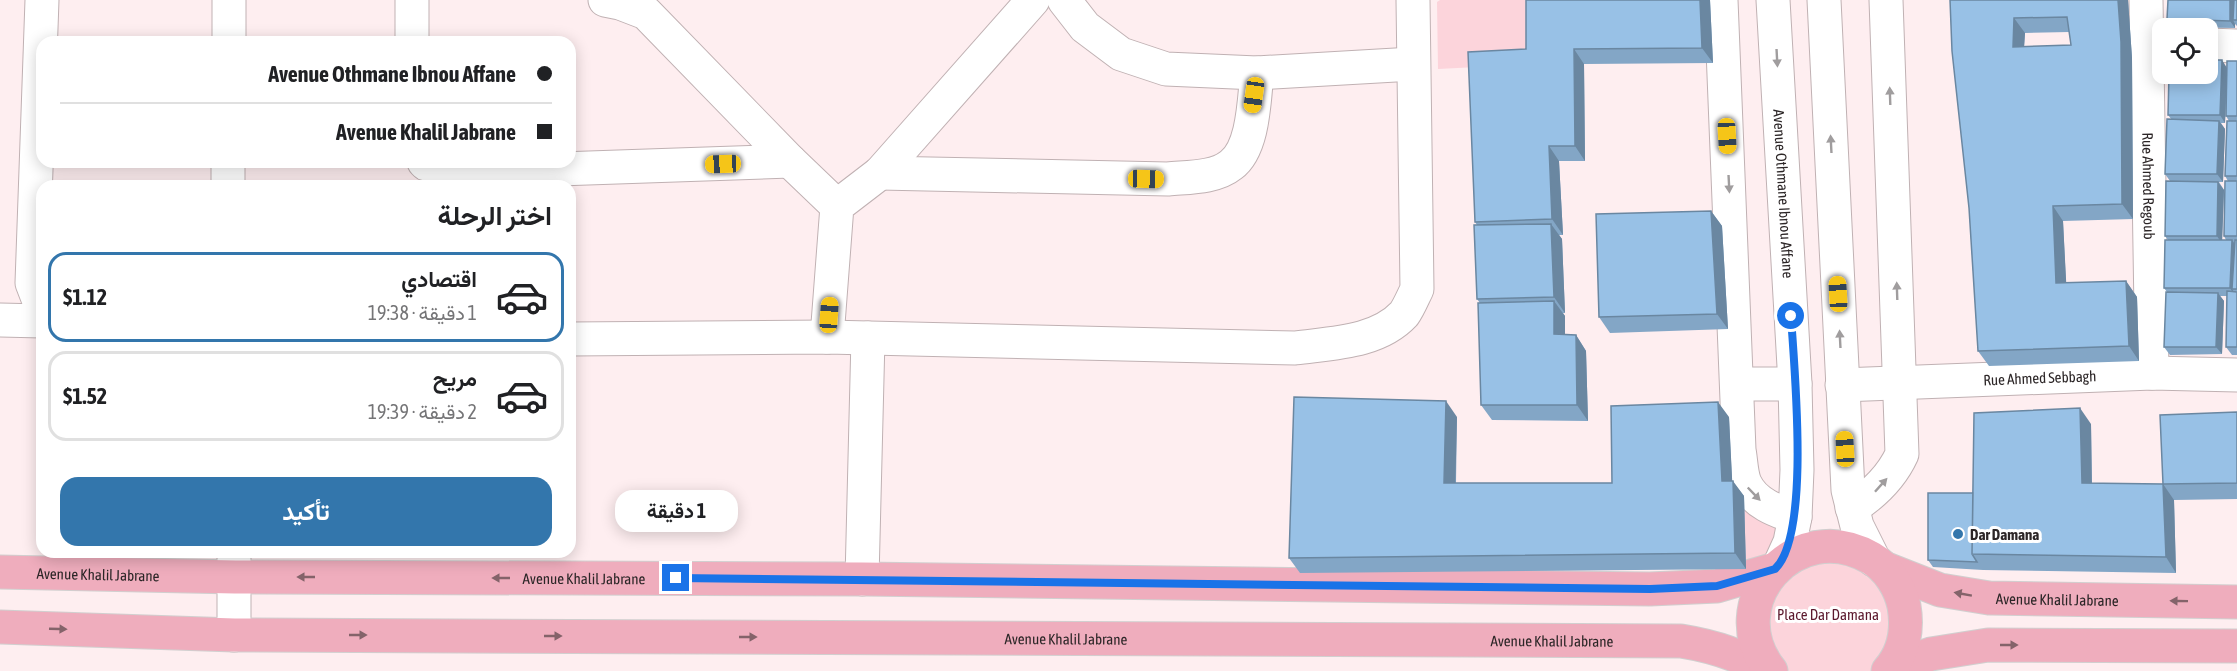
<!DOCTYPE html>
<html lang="ar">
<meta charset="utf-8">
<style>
:root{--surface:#fff;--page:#f6f6f6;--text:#202124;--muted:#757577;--line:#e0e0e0;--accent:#3376ac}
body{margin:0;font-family:"Asap Condensed",Vazirmatn,sans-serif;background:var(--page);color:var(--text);direction:rtl;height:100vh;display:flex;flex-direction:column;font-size:22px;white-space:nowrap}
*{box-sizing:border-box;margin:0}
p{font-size:20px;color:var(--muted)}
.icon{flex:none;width:33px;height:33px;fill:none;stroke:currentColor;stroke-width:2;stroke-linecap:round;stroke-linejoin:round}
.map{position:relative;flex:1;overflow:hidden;direction:ltr}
.sheet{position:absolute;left:36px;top:180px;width:540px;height:378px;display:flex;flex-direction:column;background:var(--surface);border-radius:18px;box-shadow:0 3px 15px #0003;direction:rtl}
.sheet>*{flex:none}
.hud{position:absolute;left:36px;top:36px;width:540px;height:132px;border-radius:18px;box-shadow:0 3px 15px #0003;direction:rtl;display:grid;align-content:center;height:132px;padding:0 24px;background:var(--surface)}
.controls{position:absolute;left:2152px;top:18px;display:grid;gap:12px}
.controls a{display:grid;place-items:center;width:66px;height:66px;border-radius:12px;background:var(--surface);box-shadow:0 3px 15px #0003;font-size:30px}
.end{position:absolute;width:27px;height:27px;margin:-14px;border:8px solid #1a73e8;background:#fff;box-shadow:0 0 0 3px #fff}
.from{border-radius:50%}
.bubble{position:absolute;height:42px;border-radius:18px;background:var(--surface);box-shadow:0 3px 15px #0003;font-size:20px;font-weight:700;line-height:42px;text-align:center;direction:rtl}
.car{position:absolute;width:18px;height:36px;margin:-18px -9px;border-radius:8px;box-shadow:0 0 4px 2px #0007;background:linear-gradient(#f5c518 24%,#345 0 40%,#f5c518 0 76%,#345 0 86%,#f5c518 0)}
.hud b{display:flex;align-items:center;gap:21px;height:57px;font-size:22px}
.hud b+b{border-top:2px solid var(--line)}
.hud i{width:15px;height:15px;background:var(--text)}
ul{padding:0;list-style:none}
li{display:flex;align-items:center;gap:18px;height:90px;margin:0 12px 9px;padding:0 12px;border:3px solid var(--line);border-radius:18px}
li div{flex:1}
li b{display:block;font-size:22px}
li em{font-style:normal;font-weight:700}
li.current{border-color:var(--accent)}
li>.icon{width:54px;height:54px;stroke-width:1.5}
h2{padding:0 24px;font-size:27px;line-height:72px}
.action{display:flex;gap:12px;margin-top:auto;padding:12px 24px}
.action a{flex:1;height:69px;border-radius:18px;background:var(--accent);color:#fff;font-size:24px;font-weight:700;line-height:69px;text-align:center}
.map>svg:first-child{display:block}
.green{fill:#fcd4db}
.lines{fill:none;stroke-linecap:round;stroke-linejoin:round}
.street-casing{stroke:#c0b1b3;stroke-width:35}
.secondary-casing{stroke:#c0b1b3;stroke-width:35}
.primary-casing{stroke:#d1cfcf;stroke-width:35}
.street{stroke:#fff;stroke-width:33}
.secondary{stroke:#fff;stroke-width:33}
.primary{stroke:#efadbd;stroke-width:33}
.wall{fill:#83a6c6;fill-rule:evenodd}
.shaded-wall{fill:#6a87a1}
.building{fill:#98c1e6;stroke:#6a87a1;stroke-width:1.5;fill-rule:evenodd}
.oneway{fill:#a09d9e}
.oneway2{fill:#84636a}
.route{stroke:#1a73e8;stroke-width:8}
.poi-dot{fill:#3376ac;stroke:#fff;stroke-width:2}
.labels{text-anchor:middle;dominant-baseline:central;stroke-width:6;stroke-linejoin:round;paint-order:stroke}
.street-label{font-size:15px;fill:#2c2627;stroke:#fff}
.poi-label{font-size:15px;font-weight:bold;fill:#2c2627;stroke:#fff;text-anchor:start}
.park-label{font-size:15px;fill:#5b192d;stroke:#fff}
</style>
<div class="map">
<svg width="2237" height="671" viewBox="0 0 2237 671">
<rect width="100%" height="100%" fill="#feeef0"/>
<path class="green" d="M1440,0H1537V64L1438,69L1437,2Z
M1744,510L1763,521L1778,524L1775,549L1746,569Z
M1820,557L1868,569L1897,619L1878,671H1781L1763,607L1770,589Z"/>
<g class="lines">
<g class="street-casing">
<g id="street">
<path d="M42,0L32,283L42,309"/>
<path d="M605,0L620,3L646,13L790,161L837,206"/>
<path d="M1064,0L1085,27L1121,54L1166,69L1257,73L1413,64"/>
<path d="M1721,0L1739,450C1741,460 1741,474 1745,483C1754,503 1776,511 1795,517"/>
<path id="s1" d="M2146,0L2152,373"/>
<path d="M229,42V0"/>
<path d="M412,42V0"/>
<path d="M2208,45L2237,46"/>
<path d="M424,162L426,164L474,172L790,161"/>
<path d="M880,173L1168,179C1188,177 1215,178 1231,165C1254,148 1254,99 1257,73"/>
<path d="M228,186V162"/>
<path d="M0,320L42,321"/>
<path d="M827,337L837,206L880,173L1033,0"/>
<path d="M570,339L827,337L1295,348C1331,343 1377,343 1404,314C1409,307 1413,297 1417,289L1413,0"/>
<path id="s2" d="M1842,385L2152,373L2237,375"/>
<path d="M1852,508C1874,494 1891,478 1902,454L1886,0"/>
<path d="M862,579L868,338"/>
<path d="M234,635V552"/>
</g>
</g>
<g class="secondary-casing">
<g id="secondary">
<path id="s3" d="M1773,0L1795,384L1797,470L1795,517L1790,542L1780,564"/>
<path d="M1824,0L1848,490L1857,526L1874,560"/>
<path d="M1738,384H1795"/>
</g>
</g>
<g class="primary-casing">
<g id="primary">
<path id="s4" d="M1884,568L1940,590L1989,598L2237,602"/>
<path id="s5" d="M0,572L235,577L862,579L1650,589L1717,586L1775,569"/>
<path id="s6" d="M0,627L234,635L1681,641C1712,646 1740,654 1766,671"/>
<path d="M1891,668L1931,654L1988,645L2237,646"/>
<path d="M1771,671C1717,603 1796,514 1871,558C1888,568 1900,587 1904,606C1908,629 1904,653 1888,671"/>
</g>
</g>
<use href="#street" class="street"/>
<use href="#secondary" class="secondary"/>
<use href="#primary" class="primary"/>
</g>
<path class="wall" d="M1526,0H1710L1713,63L1584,64L1585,161H1559L1563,235H1559L1562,239L1565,313H1563L1565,316V335H1576L1586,351L1588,421L1492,420L1481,405L1480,303L1477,299V225L1475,222L1526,49Z
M1950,0H2128L2132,58L2133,219L2063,221L2066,283L2126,281L2137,297L2139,361L1989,366L1978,351L1969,208ZM2069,32L2071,45L2024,47L2025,33Z
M2237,0V26L2235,24V28L2172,27L2167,19Z
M2237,61V355H2232L2226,347L2227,296H2220L2224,301L2222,354L2170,355L2164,347L2167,292L2164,288L2168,240L2165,236L2170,181L2165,174L2172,120L2168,115ZM2227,83L2226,116L2229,121L2225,176L2228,181L2224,236L2226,240H2222L2224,190L2219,182H2223L2225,129L2221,123H2225Z
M1711,211L1722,226L1728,329L1610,333L1599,317Z
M2237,412V499L2174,500L2176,573L1983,570L1933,567L1928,560L1973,493L2091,424L2092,484H2163Z
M1457,417L1456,483H1612L1729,417L1732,481L1744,496L1746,569L1300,573L1289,558Z"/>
<path class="shaded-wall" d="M1700,0H1710L1713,63L1702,48Z
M2118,0H2128L2132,58L2133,219L2122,204Z
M2230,0H2236L2233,20L2235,24V28L2230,21Z
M2014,18L2025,33L2023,63L2013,47Z
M1574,49L1584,64L1585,161L1575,146Z
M2222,60L2227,68L2225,123L2220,115Z
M2219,121L2225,129L2223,182L2217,174Z
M1549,146L1559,161L1563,235L1552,219Z
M2218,182L2224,190L2222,244L2217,236Z
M2053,206L2063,221L2067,298L2056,283Z
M1711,211L1722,226L1728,329L1717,314Z
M1551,224L1562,239L1565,313L1554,297Z
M2232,240L2237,247L2232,289L2235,294V296L2230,288Z
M2126,281L2137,297L2139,361L2129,346Z
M2218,293L2224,301L2222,354L2216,347Z
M1554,301L1565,316V349L1554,334Z
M1576,335L1586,351L1588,421L1577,405Z
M1446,401L1457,417L1455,498L1444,483Z
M1718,402L1729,417L1733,497L1722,481Z
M2080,408L2091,424L2092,499L2082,483Z
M1733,481L1744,496L1746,569L1735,553Z
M2163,484L2174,500L2176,573L2166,557Z"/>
<path class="building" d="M1526,0H1700L1702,48L1574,49L1575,146H1549L1552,219L1475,222L1468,52L1526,49Z
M1950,0H2118L2121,42L2122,204L2053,206L2056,283L2126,281L2129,346L1978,351L1969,208L1952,51ZM2067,17L2071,45L2013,47L2014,18Z
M2168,0H2230V21L2167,19Z
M2234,0H2237V20H2233Z
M2208,60H2222L2220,115H2168L2169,74H2208Z
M2227,61H2237V116H2226Z
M2167,119L2219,121L2217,174H2165Z
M2227,121H2237V176H2225Z
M2166,181L2218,182L2217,236H2165Z
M2225,181H2237V236H2224Z
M1711,211L1717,314L1599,317L1596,214Z
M1551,224L1554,297L1477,299L1474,225Z
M2165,240H2232L2230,288H2164Z
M2235,240H2237V289H2232Z
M2227,291L2237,292V347H2226Z
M2166,292L2218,293L2216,347H2164Z
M1554,301V334L1576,335L1577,405H1481L1478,303Z
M1294,397L1446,401L1444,483H1612L1611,406L1718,402L1722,481H1733L1735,553L1289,558Z
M2080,408L2082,483L2163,484L2166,557L1972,554L1974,413Z
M2237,412V483L2163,484L2160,415Z
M1928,493H1973L1972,554L1977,562L1928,560Z"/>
<defs><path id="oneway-solid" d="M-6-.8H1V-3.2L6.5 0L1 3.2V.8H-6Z" transform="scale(1.5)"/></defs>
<g class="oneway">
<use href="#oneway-solid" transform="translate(1777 58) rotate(87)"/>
<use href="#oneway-solid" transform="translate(1890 96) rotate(-92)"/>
<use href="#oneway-solid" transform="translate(1831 144) rotate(-93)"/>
<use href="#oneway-solid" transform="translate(1729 184) rotate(87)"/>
<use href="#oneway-solid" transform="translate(1897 291) rotate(-92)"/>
<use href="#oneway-solid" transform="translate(1840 339) rotate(-93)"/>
<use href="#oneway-solid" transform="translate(1881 485) rotate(-48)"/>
<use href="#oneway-solid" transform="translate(1754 494) rotate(46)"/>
</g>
<g class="oneway2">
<use href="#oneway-solid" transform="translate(306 577) rotate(-180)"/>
<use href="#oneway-solid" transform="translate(501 578) rotate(-180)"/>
<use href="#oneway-solid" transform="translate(1963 594) rotate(-170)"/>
<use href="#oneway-solid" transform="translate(2179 601) rotate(-179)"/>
<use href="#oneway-solid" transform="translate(58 629) rotate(2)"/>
<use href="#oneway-solid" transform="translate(358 635)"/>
<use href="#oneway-solid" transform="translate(553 636)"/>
<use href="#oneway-solid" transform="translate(748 637)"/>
<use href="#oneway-solid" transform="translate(2009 645)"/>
</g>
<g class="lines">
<path class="route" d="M676,578L1650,589L1717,586L1775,569C1811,535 1794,367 1791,316"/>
</g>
<circle class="poi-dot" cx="1958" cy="534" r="6"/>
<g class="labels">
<g class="street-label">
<text stroke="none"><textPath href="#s1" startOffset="186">Rue Ahmed Regoub</textPath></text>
<text stroke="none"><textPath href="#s3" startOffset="194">Avenue Othmane Ibnou Affane</textPath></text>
<text stroke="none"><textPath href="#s2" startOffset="198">Rue Ahmed Sebbagh</textPath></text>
<text stroke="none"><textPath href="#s5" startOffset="98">Avenue Khalil Jabrane</textPath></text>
<text stroke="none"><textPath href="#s5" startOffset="584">Avenue Khalil Jabrane</textPath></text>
<text stroke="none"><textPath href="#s4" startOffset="178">Avenue Khalil Jabrane</textPath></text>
<text stroke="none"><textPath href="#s6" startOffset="1066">Avenue Khalil Jabrane</textPath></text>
<text stroke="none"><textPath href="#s6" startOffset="1552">Avenue Khalil Jabrane</textPath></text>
</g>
<g class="poi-label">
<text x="1970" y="534">Dar Damana</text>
</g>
<g class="park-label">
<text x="1828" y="614">Place Dar Damana</text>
</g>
</g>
</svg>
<div class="controls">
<a><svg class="icon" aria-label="locate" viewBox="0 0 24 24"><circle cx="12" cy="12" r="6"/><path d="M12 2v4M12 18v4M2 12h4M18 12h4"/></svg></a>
</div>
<i class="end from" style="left:1791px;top:316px"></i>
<i class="end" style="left:676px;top:578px"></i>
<div class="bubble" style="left:615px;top:490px;width:123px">1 دقيقة</div>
<i class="car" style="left:1254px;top:95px;rotate:188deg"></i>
<i class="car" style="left:1727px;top:136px;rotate:177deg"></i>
<i class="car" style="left:723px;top:164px;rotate:268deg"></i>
<i class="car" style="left:1146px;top:179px;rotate:91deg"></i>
<i class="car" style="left:1838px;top:294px;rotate:357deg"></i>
<i class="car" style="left:829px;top:315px;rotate:4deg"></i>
<i class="car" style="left:1845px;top:449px;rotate:357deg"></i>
<div class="hud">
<b><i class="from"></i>Avenue Othmane Ibnou Affane</b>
<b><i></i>Avenue Khalil Jabrane</b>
</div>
<section class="sheet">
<h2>اختر الرحلة</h2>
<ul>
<li class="current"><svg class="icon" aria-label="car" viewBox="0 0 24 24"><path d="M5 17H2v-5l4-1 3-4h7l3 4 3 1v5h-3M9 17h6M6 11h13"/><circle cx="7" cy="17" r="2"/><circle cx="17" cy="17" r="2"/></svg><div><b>اقتصادي</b><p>1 دقيقة · 19:38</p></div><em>$1.12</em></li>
<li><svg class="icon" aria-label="car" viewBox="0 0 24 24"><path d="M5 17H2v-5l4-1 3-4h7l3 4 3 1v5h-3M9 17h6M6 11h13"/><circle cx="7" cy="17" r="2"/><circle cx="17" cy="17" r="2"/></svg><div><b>مريح</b><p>2 دقيقة · 19:39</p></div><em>$1.52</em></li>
</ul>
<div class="action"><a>تأكيد</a></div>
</section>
</div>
